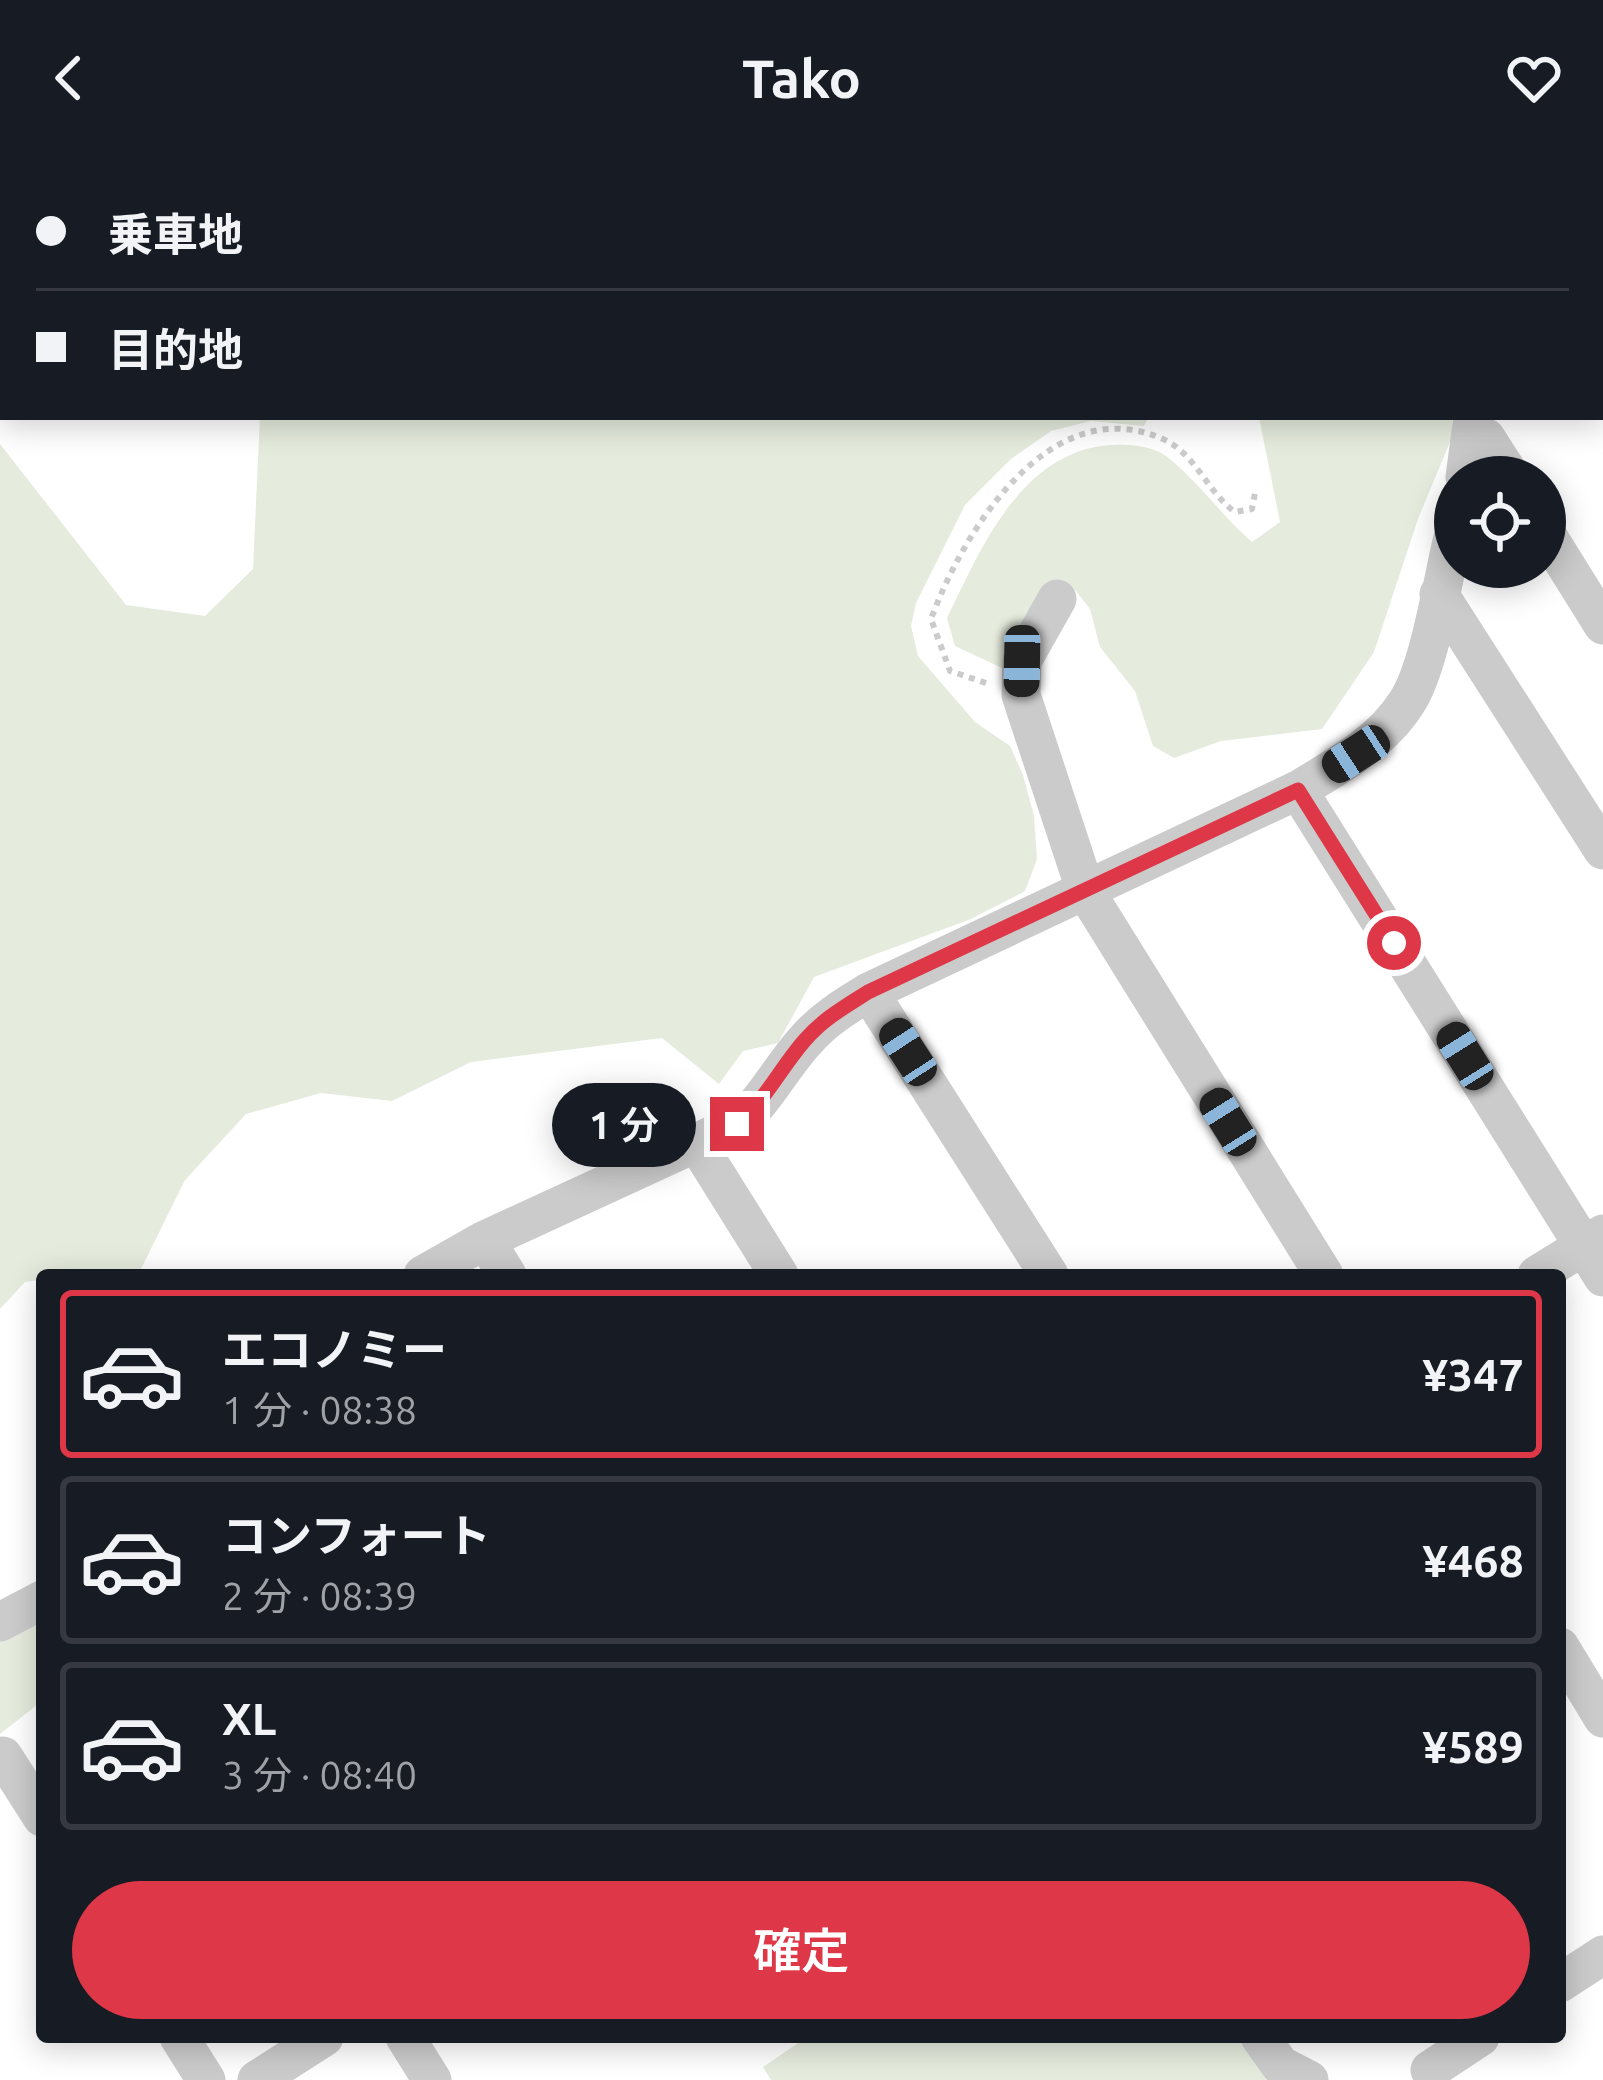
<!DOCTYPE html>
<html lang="ja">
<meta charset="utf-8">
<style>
:root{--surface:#171b24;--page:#20242c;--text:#f1f3f6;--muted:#9ea1a6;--line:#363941;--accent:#de3747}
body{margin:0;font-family:Ubuntu,"Noto Sans JP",sans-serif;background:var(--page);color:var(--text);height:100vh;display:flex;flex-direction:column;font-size:45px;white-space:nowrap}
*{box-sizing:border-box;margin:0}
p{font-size:39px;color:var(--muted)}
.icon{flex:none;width:66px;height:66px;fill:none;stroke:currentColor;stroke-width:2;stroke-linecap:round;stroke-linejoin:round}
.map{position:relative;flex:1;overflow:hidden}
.sheet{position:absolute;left:36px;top:1113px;width:1530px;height:774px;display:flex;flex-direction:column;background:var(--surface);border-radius:12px;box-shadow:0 6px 30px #0003}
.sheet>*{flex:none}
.guide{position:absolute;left:0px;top:0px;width:1605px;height:264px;box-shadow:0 6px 30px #0003;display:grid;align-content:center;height:264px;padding:0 36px;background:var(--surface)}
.controls{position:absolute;left:1434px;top:300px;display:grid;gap:24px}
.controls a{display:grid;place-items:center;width:132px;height:132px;border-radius:50%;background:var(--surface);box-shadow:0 6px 30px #0003;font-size:60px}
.end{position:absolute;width:54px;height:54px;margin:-27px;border:15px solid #de3747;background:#fff;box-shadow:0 0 0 6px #fff}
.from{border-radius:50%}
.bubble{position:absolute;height:84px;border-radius:42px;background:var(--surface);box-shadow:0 6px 30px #0003;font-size:39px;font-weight:600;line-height:84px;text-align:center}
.car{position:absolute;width:36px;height:72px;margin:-36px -18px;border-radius:15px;box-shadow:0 0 9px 3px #0007;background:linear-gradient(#222 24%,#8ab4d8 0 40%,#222 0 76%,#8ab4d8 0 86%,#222 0)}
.guide b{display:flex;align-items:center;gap:42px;height:114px;font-size:45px}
.guide b+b{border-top:3px solid var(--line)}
.guide i{width:30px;height:30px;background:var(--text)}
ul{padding:21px 0 0;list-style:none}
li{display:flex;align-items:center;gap:36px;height:168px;margin:0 24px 18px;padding:0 12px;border:6px solid var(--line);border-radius:12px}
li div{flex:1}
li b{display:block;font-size:45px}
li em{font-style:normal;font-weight:600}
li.active{border-color:var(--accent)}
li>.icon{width:108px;height:108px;stroke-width:1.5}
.cta{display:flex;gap:24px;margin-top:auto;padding:24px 36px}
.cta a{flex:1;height:138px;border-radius:72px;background:var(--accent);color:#fff;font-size:48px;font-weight:600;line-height:138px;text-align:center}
header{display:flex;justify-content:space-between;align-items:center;height:156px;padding:0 36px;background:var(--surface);font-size:54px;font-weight:600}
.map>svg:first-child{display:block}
.green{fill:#e5ebdd}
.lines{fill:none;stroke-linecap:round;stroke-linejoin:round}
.stream{stroke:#c9deea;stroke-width:10}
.path{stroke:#cbcbcb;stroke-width:6;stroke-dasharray:6 6;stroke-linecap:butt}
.street{stroke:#cbcbcb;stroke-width:39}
.route{stroke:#de3747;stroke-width:15}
</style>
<header><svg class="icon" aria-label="back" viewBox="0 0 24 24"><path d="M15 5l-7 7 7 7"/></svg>Tako<svg class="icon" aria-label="heart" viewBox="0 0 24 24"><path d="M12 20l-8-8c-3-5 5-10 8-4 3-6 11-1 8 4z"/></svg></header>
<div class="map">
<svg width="1603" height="1924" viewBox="0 0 1603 1924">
<rect width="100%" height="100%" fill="#fff"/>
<path class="green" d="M152,0H1296L155,3Z
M260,261L1147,264L1144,270L1091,265L1051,275L1011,303L965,349L916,447L911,470L918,500L975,566L1010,590L1023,619L1034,660L1037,703L1025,735L971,763L814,821L778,887L743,895L719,928L662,882L471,906L392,945L321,937L246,958L185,1024L138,1119H42V1124L25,1126L0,1153V288L126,449L205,460L253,413Z
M1259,261H1452V281L1418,363L1374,496L1322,573L1221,585L1174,602L1153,590L1135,535L1100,491L1090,453L1076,435L1052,427L1027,456L1018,490L1004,513L955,490L947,462C981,392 1022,293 1113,289C1129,288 1153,290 1166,300C1197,324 1222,360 1252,386L1280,366Z
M42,1458V1545L0,1578V1481Z
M807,1881H1249L1287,1924H771L763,1911Z"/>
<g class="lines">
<path class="stream" d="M1447,0L1448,3"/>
<path class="path" d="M986,527L950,515L931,463C963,376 1050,233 1163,283C1196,298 1207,336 1235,356L1252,353L1256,332"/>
<path class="street" d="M1405,0L1406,3
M1473,277L1486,282L1511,321
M1465,321L1473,261
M1545,376L1603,469
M1439,438L1603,694
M1057,443L1022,505L1021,539L1086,736L1324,1119
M1298,634L1603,1121
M869,836L1049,1119
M697,988L779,1119
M494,1098L507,1119
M423,1119L483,1085L737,968C766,944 781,911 806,884C824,863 846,850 869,836L1298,634C1338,610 1382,586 1407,546C1431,509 1443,419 1455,373
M1537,1119L1603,1078
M0,1466L42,1444
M1560,1491L1603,1562
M3,1600L42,1661
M1560,1827L1603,1799
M179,1881L206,1924
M405,1881L432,1924
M1260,1881L1280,1909L1309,1924
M1430,1914L1480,1881
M257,1924L324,1881"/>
</g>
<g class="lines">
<path class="route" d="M737,968C766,944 781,911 805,884C823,863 846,850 868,836L1298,634L1394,787"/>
</g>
</svg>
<div class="controls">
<a><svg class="icon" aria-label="locate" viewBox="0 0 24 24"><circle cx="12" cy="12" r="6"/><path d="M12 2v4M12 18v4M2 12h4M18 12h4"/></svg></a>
</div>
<i class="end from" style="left:1394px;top:787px"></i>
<i class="end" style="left:737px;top:968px"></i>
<div class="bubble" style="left:552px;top:927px;width:144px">1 分</div>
<i class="car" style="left:1022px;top:505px;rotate:181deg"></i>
<i class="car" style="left:1356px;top:598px;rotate:237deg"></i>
<i class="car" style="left:908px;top:896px;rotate:327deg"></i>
<i class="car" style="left:1465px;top:900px;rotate:328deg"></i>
<i class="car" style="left:1228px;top:966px;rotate:328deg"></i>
<div class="guide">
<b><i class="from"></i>乗車地</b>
<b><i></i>目的地</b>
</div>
<section class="sheet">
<ul>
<li class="active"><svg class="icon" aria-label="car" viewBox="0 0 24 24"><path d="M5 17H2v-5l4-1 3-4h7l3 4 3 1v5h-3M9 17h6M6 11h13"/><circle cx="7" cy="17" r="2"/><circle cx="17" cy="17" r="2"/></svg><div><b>エコノミー</b><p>1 分 · 08:38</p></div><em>¥347</em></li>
<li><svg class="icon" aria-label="car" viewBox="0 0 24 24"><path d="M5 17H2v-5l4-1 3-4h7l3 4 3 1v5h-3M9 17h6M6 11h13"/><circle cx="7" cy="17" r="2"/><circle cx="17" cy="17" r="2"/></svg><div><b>コンフォート</b><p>2 分 · 08:39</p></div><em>¥468</em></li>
<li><svg class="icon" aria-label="car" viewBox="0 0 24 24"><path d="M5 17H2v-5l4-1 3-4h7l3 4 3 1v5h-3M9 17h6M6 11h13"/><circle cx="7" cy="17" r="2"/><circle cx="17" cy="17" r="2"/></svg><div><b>XL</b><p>3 分 · 08:40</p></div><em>¥589</em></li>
</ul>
<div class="cta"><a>確定</a></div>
</section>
</div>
